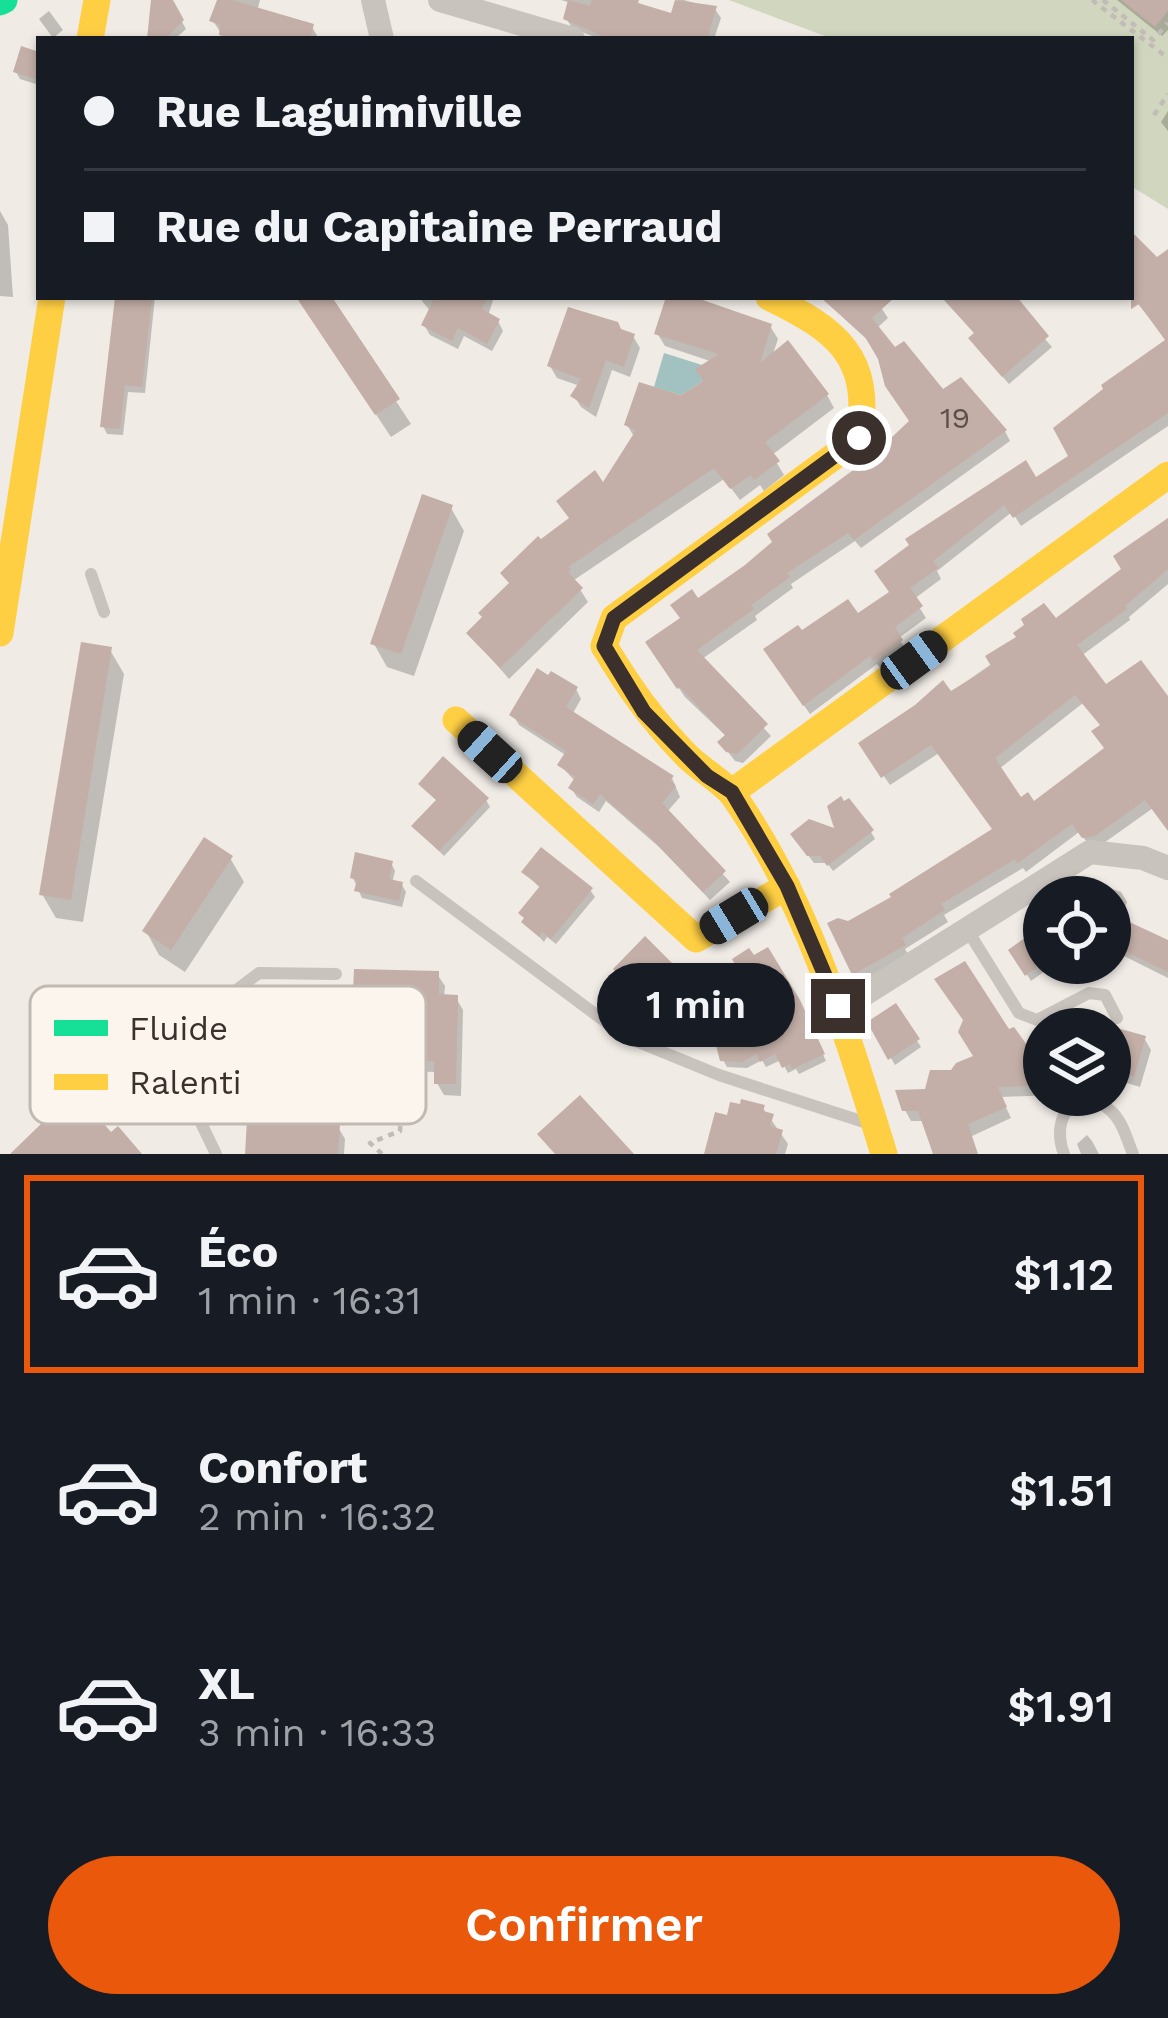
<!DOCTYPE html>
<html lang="fr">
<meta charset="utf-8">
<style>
:root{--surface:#171b24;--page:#242831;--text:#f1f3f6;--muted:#9ea1a6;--line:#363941;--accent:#ea580c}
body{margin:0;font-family:"Work Sans",sans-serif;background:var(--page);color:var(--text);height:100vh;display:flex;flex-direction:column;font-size:45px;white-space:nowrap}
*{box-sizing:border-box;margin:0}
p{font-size:39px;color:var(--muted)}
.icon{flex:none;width:66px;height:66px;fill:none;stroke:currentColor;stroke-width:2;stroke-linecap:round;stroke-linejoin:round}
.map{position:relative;height:1154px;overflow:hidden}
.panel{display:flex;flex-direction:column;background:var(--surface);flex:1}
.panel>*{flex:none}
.hud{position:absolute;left:36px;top:36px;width:1098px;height:264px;border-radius:0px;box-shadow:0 3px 9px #0004;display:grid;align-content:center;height:264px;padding:0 48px;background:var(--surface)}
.controls{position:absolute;left:1023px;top:876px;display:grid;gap:24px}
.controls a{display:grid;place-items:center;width:108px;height:108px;border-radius:50%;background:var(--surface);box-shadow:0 3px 9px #0004;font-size:60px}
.end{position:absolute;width:54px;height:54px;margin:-27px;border:15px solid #3b302b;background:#fff;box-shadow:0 0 0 6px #fff}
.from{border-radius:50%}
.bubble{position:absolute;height:84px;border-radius:42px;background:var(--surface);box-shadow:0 3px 9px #0004;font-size:39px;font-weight:600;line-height:84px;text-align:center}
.car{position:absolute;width:36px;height:72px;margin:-36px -18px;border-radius:15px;box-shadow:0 0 9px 3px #0007;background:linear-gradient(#222 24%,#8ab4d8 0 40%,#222 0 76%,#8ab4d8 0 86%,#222 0)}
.hud b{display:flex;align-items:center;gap:42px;height:114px;font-size:45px}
.hud b+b{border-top:3px solid var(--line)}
.hud i{width:30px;height:30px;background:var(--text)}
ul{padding:21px 0 0;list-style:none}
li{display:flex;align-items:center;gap:36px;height:198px;margin:0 24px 18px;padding:0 24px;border:6px solid transparent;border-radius:0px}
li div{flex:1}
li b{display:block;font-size:45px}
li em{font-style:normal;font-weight:600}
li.current{border-color:var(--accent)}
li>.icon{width:108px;height:108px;stroke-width:1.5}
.button{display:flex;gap:24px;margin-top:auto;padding:24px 48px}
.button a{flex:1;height:138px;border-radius:72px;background:var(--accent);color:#fff;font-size:48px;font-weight:600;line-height:138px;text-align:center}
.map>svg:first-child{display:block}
.green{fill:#d1d6bf}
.water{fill:#a1c2c1}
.shadow{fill:#0003;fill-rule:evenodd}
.building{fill:#c3afa7;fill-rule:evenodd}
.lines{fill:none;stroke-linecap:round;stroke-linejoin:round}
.path{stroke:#c2bbb6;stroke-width:4.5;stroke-dasharray:6 6;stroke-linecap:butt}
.lane{stroke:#c9c3be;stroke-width:12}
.street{stroke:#c9c3be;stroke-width:24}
.fast{stroke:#16e098;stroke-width:27}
.slow{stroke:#ffcf43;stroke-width:27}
.route{stroke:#3b302b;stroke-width:15}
.labels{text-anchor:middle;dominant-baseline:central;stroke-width:10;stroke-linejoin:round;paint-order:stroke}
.number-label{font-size:30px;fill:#5d504a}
.key{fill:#fbf5ee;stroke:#c1bab4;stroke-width:3}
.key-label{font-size:33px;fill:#3b302b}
</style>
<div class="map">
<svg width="1168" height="1154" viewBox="0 0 1168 1154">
<rect width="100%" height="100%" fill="#f0ebe5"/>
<path class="green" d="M729,0H1168V209L1131,186V39H833Z"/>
<path class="water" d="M664,353L702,365L696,369L703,381L681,395L654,387Z"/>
<path class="shadow" d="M154,0H170L186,29L175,39H152Z
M220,0H260L257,11L312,27L319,39H225L213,21Z
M561,0H630L673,17L678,0H684L715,9L721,18L714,39H600L572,28L566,18L571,3Z
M1117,0H1168V30L1162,36Z
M49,11L63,30L53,38L39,19Z
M39,55V85L20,79L16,72Z
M1168,111V131L1161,122Z
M0,211L8,225L13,297L0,296Z
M1131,235L1157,261L1168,253V426L1021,526L1012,512L937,571L941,579L914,599L926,618L899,638L906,651L881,669L877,664L810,714L772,660L801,634L857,617L892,593L883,581L1072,457L1168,342L1131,295Z
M118,297H155L145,393L128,392L123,435L107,434L103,426Z
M298,297H328L411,424L391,437Z
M424,297H494L488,316L498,321L503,331L492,351L464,336L458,349L430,335L424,325L431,312L422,301Z
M669,297H683L770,326L778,339L772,357L827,395L834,408L772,455L784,475L764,491L760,485L740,500L724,479L574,580L588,602L509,679L470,634L511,586L540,543L572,520L603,487L635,438L627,425L706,383L713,362L665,346L657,333Z
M821,297H874L888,318L877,328L894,351L942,394L1005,431L1010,441L861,548L855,541L791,584L793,588L755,616L757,620L702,659L771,736L743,763L735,761L721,743L727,737L685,697L654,652L698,603L746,568L912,422L875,347Z
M941,297H1008L1052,347L1009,384L977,348L971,339L976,335Z
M620,332L633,336L640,348L630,377L612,370L596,417L581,407L574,396L580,386L557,378L550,366Z
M451,508L464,531L414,676L387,667L374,644Z
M1168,521V584L1129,617L1130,620L1081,656L1106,688L1168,701V828L1153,808L1101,845L1091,847L1079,832L1026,872L1023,868L944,915L948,922L905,949L909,956L860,983L831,925L848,924L895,898L995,831L939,753L890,785L867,752L1124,570ZM1083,703L1103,727L1107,750L1033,806L1020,801L999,769Z
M110,650L124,674L83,922L56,918L42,894Z
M576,689L581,699L572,715L672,778L680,797L667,812L730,882L710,900L659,847L606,801L599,812L577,797L571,788L575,781L560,765L567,756L519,725L513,715Z
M422,784L486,800L490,807L444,856L415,827L438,802Z
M871,832L875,839L833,871L827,863H814L798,842Z
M230,858L244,882L185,972L159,955L146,931Z
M391,863L395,871L392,883L402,885L406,892L402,907L362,898L353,878Z
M524,872L590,890L595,897L556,944L547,937L544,942L525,922L541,889Z
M1099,884L1121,892L1127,902L1121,921L1168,943V978L1110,949V897H1094Z
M1044,928V963H1056L1031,981L1012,951Z
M437,974L445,986L444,997L456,998L463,1010L461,1096L444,1095L437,1083V1072L230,1067L223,1054L341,1018Z
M682,977L686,984L658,1012L654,1008L646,1016L614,981Z
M895,1007L921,1047L895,1065L871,1023Z
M803,1011L826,1061L799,1074L796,1069L788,1073L781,1060L766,1067L762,1060L747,1068L727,1067L723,1060Z
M1069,1021L1105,1029H1066Z
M1110,1030L1144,1038L1151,1050L1140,1087L1110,1078Z
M1008,1033L1044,1078V1095H1054L1001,1097L1011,1118L972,1136L925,1121H911L905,1110Z
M763,1108L788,1144L785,1154H707L729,1119Z
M338,1127L345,1139L344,1154H248Z
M1087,1135L1092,1141L1099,1154H1081L1077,1144Z"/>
<path class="building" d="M151,0H173L184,20L165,39H147Z
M217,0H232L314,24L310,39H233L219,35L220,25L209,21Z
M568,0L590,6L592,0H639L638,3L671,13L675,0L717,6L707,39H610L563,19Z
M1121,0H1168V11L1155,27Z
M21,46L39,52V80L13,72Z
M1131,231L1157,257L1168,249V413L1013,518L1004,505L933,561L938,568L910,588L923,606L895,627L903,640L873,661L870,656L803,706L763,649L798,625L802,630L848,599L858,613L889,592L874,571L909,545L905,539L1026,460L1036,477L1068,456L1053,428L1103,389L1101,385L1165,340L1139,304L1131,309Z
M115,297H152L142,387L125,385L120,429L100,427Z
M296,297H332L400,399L375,415Z
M435,297H488L482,309L500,319L487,344L458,328L452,341L421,325Z
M666,297H694L772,324L760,363L788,340L829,394L765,442L780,461L754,480L751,475L730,489L714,468L568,567L571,569L568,572L583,588L500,668L466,633L482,617L478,613L509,583L500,573L538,536L541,539L569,518L556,501L595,470L603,482L636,430L624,425L639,382L681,395L703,381L695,369L719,354L654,334Z
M820,297H895L872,318L895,347L904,341L943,389L961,377L1007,430L854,540L848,533L787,573L790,577L751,605L754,609L697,650L768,724L737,754L726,752L717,742L725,735L680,687L677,689L645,642L680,618L670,605L692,589L698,598L745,565L772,542L767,534L872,456L909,421L885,386L878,359L865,337Z
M942,297H1017L1049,336L1002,377L968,338L974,333Z
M568,307L618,322L621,329L635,334L624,367L606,360L589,408L570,396L581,379L547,366Z
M422,494L453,505L401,654L370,644Z
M1168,518V569L1125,606L1127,609L1077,645L1106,684L1141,660L1168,696V831L1145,800L1095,836L1082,838L1072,824L1018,863L1015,859L941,904L945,910L902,938L906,945L852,975L827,923L838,918L848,921L891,897L889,894L992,829L931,745L881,778L858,743L915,705L943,680L951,691L991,666L985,656L1016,637L1013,633L1024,625L1021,619L1044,603L1056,618L1121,569L1113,556ZM1075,695L1100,725L1091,731L1104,748L1034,801L1028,792L1021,797L995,758Z
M81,642L112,647L71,900L39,895Z
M537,668L548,675L551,671L578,687L566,707L674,776L670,780L676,786L662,803L726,871L703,892L650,837L600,794L593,804L568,788L575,777L557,765L566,751L509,715Z
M443,756L489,798L439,851L411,826L436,800L418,784Z
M841,796L844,801L849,798L874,830L827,866L820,856H807L790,834L809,819L834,828L827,806Z
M204,837L233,856L171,950L142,931Z
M541,847L593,888L551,939L542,932L539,937L521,922L524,918L518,913L540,886L521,872Z
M355,852L393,861L389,879L403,882L399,901L354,891L357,880L350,878Z
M1110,913L1168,940V972L1110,944Z
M1044,924V962L1025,976L1008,950Z
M645,936L684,975L653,1006L649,1003L641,1011L610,980L617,973L613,969Z
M768,947L800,1000L825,1054L792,1069L790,1064L782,1068L775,1054L760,1062L756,1054L743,1062L720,1061L710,1021L696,1000L740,973L732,959L749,948L754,955Z
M965,961L1009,1029L1014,1027L1032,1052L1044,1072V1085L998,1087L1007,1107L968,1124L978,1154H933L918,1111H902L895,1090L925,1089L930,1070H951L956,1063L973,1056L958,1032L963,1020L934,979Z
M354,969L439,971V994L458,995L456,1084H434V1061L220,1055L221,1015L226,1011L338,1015L339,992H353Z
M896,1003L920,1039L888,1060L867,1022Z
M1110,1026L1146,1036L1134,1077L1110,1070Z
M75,1091L111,1132L118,1126L142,1154H10Z
M580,1095L634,1154H555L537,1134Z
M741,1099L765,1105L763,1111L774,1114L770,1126L783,1130L776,1154H704L715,1112L727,1115L730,1102L740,1104Z
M247,1120L340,1124L338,1154H245Z"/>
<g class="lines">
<path class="path" d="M1092,0L1168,58
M1103,0L1153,40L1168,23
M1154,115L1168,94
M382,1154L370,1143L400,1131L403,1060"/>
<path class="lane" d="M91,574L104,612
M416,881L626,1037L719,1075L864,1122
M968,931L1019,1013L1037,1020L1089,993L1105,995L1117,1018
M216,1154L180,1079L198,1019L259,973L336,974
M1064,1154C1049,1114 1079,1083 1111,1111C1123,1122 1127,1140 1133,1154"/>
<path class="street" d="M373,0L382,39
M440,0L573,39
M838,1006L850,1003L1090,852L1143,858L1168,868"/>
<path class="fast" d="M0,2L4,0"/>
<path class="slow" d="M90,39L97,0
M769,297C837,330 873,357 859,438L614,618L604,646C630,689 652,720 687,756C701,770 726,784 735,798C809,905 846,1031 884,1154
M0,633L52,297
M456,720L696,939L787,886
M732,792L1168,475"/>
</g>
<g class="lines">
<path class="route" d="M838,1006L787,886L732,792L707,776L644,712L604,646L614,618L859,438"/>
</g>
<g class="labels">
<g class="number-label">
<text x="955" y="417">19</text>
</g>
</g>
<rect x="30" y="986" width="396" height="138" rx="18" class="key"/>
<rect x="54" y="1020" width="54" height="16" fill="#16e098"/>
<rect x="54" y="1074" width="54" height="16" fill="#ffcf43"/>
<g class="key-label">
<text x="129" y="1040">Fluide</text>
<text x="129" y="1094">Ralenti</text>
</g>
</svg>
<div class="controls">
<a><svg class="icon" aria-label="locate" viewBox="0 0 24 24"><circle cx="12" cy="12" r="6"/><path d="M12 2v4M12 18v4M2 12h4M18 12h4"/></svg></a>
<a><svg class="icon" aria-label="layers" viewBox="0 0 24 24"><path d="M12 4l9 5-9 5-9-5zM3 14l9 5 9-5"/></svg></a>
</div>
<i class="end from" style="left:859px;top:438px"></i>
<i class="end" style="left:838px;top:1006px"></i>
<div class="bubble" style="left:597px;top:963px;width:198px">1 min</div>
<i class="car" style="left:914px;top:660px;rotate:54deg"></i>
<i class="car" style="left:490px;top:752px;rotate:312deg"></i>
<i class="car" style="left:734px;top:916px;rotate:239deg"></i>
<div class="hud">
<b><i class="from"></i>Rue Laguimiville</b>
<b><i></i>Rue du Capitaine Perraud</b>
</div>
</div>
<section class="panel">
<ul>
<li class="current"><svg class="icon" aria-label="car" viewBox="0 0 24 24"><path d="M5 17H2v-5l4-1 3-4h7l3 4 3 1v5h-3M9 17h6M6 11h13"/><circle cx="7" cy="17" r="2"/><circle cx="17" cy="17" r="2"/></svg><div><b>Éco</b><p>1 min · 16:31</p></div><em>$1.12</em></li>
<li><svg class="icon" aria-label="car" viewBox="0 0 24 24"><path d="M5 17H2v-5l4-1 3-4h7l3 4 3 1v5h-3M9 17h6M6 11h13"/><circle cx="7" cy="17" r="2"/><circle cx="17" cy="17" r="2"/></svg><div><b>Confort</b><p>2 min · 16:32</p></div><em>$1.51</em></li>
<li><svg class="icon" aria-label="car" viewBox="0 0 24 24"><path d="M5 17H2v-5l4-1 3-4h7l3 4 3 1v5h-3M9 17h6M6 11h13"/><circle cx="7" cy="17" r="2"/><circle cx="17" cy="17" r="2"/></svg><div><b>XL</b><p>3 min · 16:33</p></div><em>$1.91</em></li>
</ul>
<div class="button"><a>Confirmer</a></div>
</section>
